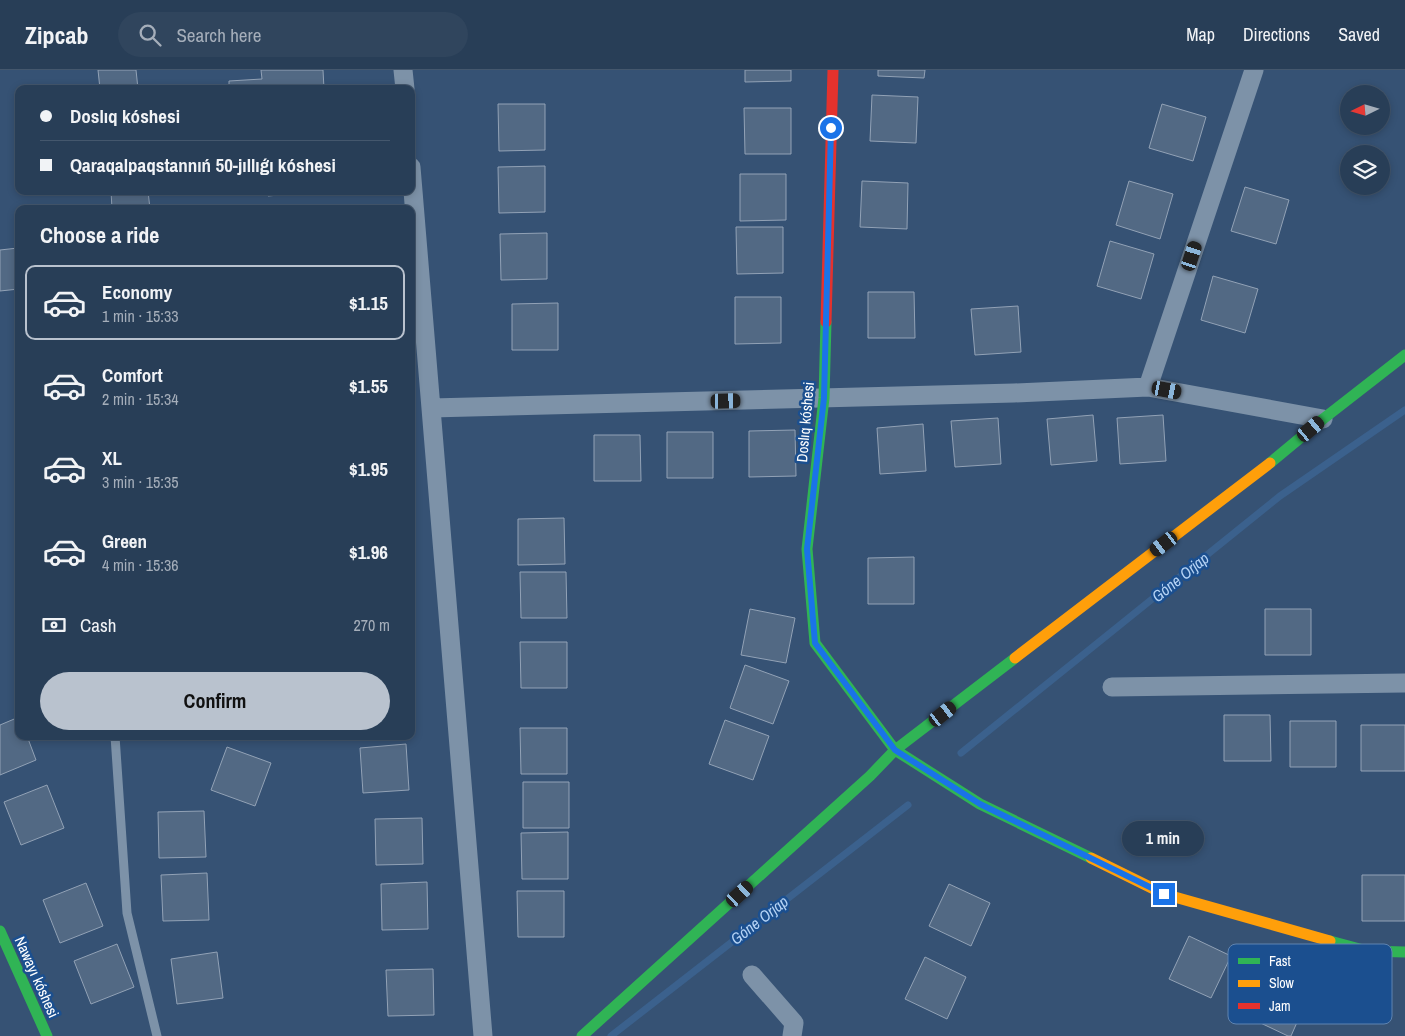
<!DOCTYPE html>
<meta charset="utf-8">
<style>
:root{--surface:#283e57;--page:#30455d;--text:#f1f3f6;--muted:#a5aeba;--line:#44576d;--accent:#b9c2ce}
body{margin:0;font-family:"Archivo Narrow",sans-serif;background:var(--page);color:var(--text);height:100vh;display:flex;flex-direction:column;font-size:19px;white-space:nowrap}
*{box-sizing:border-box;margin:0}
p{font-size:16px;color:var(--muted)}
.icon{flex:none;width:28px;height:28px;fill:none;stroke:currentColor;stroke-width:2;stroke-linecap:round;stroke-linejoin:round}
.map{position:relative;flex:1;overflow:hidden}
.panel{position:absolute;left:15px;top:135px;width:400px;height:535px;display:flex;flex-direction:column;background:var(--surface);border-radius:10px;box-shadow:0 2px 8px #0003,0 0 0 1px var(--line)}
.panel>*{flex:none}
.top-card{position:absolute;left:15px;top:15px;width:400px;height:110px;border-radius:10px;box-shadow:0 2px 8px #0003,0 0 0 1px var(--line);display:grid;align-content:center;height:110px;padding:0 25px;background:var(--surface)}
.needle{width:32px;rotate:265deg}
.buttons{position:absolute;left:1340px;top:15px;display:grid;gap:10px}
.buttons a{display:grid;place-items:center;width:50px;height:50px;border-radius:50%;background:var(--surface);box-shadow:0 2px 8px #0003,0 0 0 1px var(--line);font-size:25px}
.end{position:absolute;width:22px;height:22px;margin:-11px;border:6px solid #1a73e8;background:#fff;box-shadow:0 0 0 2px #fff}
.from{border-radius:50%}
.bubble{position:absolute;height:35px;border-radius:18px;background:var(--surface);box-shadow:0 2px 8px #0003,0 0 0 1px var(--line);font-size:16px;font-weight:700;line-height:35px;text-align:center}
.car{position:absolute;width:15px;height:30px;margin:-15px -8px;border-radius:6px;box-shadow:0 0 4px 1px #0007;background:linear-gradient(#222 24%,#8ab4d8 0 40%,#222 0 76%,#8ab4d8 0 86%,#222 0)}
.top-card b{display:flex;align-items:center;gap:18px;height:48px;font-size:19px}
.top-card b+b{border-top:1px solid var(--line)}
.top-card i{width:12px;height:12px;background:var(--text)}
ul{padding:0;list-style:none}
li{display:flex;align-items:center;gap:15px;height:75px;margin:0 10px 8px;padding:0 15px;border:2px solid transparent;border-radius:10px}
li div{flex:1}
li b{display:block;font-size:19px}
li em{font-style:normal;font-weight:700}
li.on{border-color:var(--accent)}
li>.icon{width:45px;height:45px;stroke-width:1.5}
h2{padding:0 25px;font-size:22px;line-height:60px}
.pay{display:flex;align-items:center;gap:12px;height:55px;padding:0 25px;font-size:19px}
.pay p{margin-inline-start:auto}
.primary-button{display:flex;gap:10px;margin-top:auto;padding:10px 25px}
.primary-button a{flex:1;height:58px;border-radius:30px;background:var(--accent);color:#111;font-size:20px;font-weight:700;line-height:58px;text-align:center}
header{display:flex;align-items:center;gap:30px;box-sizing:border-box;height:70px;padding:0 25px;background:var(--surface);border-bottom:1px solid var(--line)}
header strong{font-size:24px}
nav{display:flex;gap:28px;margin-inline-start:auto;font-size:18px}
.search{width:350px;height:45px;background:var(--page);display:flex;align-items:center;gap:12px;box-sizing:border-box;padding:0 18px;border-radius:28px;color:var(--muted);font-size:19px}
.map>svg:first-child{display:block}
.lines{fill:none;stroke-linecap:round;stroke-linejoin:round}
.stream{stroke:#3b618d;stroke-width:7}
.building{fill:#526984;stroke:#92a2b6}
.lane{stroke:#7d92a8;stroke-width:9}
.street{stroke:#7d92a8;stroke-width:19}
.fast{stroke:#30b455;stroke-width:11}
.slow{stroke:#ff9f0a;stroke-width:11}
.jam{stroke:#e5322d;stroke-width:11}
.route{stroke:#1a73e8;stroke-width:6}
.labels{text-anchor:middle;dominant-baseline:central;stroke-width:5;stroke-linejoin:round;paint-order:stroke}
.street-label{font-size:15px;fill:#fff;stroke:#1b4f8f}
.water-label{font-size:16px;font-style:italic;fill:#b5d3f5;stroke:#1b4f8f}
.key{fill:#1b4f8f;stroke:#5f84b1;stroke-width:1}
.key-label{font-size:14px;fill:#fff}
</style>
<header>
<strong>Zipcab</strong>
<div class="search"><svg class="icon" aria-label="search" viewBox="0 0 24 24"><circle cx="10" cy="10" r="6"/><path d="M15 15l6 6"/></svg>Search here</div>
<nav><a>Map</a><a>Directions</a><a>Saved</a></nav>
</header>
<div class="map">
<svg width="1405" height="966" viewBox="0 0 1405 966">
<rect width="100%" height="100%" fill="#365274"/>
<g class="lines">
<path class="stream" d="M961,683L1280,426L1405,340
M611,966L908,735"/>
</g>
<path class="building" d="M98,0H136L138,19H100Z
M261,0H323L324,19H229V11L262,9Z
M745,0H791V11L745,12Z
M878,0H925L924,8L878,6Z
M872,25L918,27L916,73L870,71Z
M498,34H545V80L499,81Z
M1162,34L1206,47L1193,91L1149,78Z
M744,38H791V84H745Z
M545,96V142L499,143L498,97Z
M740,104H786V150L740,151Z
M862,111L908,113L907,159L860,157Z
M1129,111L1173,124L1160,169L1116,155Z
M1245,117L1289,130L1276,174L1231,161Z
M111,121H148L150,139H112Z
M268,121H322L268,126Z
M736,157H783V203L737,204Z
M547,163V209L501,210L500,164Z
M17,167H19V219L0,221V180L18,178Z
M1110,171L1154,184L1141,229L1097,216Z
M1213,206L1258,219L1245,263L1201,250Z
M868,222H914L915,268H868Z
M735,227H781V273L735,274Z
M558,233V280H512V234Z
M1018,236L1021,282L975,285L971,239Z
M1093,345L1097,391L1051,395L1047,349Z
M1163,345L1166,391L1120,394L1117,348Z
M998,348L1001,394L955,397L951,351Z
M923,354L926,401L880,404L877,358Z
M795,360L796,406L749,407V361Z
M667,362H713V408H667Z
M594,365H640L641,411H594Z
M564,448L565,494L518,495V449Z
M914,487V534H868V488Z
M520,502H566L567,548H521Z
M750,539L795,548L786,593L741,585Z
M1265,539H1311V585H1265Z
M520,572H567V618H521Z
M745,595L789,611L773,654L730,638Z
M1224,645H1270L1271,691H1224Z
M19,647V666H27L36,690L0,705V655Z
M725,650L769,666L753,710L709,694Z
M1290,651H1336V697H1290Z
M1361,655H1405V701H1361Z
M520,658H567V704H521Z
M406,674L409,720L363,723L360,678Z
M227,677L271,693L255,736L211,720Z
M523,712H569V758H523Z
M47,715L64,758L21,775L4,732Z
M204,741L206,787L159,788L158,742Z
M422,748L423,794L376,795L375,749Z
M568,762V809H522L521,763Z
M207,803L209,850L163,851L161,805Z
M1362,805H1405V851H1362Z
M427,812L428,859L382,860L381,814Z
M86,813L103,856L60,873L43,830Z
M949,814L990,833L971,876L929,856Z
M517,821H564V867H518Z
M1189,866L1231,886L1211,928L1169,909Z
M117,874L134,917L91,934L74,891Z
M217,882L223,928L177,934L171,889Z
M925,887L966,907L947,949L905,929Z
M433,899L434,945L388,946L386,900Z
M1268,905L1309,925L1291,966H1288L1248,947Z"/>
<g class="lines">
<path class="lane" d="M115,666L127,843L157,966"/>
<path class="street" d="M403,0L405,19
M411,97L483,966
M1148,317L1254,0
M431,338L1014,323L1148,317L1323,349
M1112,617L1405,613
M752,905L794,953L792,966"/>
<path class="fast" d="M826,252L824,328L807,479L815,573L895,680L980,734L1091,788
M1270,393L1323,349L1405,285
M0,861L47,966
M1330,871L1367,881L1405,882
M582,966L870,706L895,680L1015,588"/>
<path class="slow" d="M1015,588L1270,393
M1091,788L1164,824L1330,871"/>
<path class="jam" d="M826,252L833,0"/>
</g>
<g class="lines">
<path class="route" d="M831,58L824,328L807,479L815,573L895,680L980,734L1164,824"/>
</g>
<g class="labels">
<g class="street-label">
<text transform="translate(805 352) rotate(-85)">Doslıq kóshesi</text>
<text transform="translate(37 907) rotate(66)">Nawayı kóshesi</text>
</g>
<g class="water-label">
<text transform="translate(1180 507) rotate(-39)">Góne Orjap</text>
<text transform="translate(759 850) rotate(-38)">Góne Orjap</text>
</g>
</g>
<rect x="1228" y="874" width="164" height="80" rx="8" class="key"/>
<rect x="1238" y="888" width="22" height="6" fill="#30b455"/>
<rect x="1238" y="910" width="22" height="7" fill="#ff9f0a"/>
<rect x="1238" y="933" width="22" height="6" fill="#e5322d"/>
<g class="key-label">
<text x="1269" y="896">Fast</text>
<text x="1269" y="918">Slow</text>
<text x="1269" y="941">Jam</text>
</g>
</svg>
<div class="buttons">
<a><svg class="needle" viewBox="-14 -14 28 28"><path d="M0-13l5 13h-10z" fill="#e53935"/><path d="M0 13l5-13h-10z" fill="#a5aeba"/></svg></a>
<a><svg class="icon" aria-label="layers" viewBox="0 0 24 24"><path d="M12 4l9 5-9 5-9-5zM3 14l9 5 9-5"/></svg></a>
</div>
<i class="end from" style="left:831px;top:58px"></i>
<i class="end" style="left:1164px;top:824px"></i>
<div class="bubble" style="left:1122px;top:751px;width:82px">1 min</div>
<i class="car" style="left:1192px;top:186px;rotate:18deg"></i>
<i class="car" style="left:1167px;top:320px;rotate:101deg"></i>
<i class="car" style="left:726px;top:331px;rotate:89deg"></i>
<i class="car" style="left:1311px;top:359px;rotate:50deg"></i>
<i class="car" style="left:1164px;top:474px;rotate:233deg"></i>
<i class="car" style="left:943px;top:644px;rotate:52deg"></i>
<i class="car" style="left:740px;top:824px;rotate:48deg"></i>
<div class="top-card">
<b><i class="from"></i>Doslıq kóshesi</b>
<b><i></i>Qaraqalpaqstannıń 50-jıllıǵı kóshesi</b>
</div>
<section class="panel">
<h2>Choose a ride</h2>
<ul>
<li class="on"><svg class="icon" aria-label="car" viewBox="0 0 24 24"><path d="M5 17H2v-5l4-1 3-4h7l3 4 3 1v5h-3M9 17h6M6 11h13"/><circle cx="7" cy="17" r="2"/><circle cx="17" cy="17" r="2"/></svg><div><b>Economy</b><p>1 min · 15:33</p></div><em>$1.15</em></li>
<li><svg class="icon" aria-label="car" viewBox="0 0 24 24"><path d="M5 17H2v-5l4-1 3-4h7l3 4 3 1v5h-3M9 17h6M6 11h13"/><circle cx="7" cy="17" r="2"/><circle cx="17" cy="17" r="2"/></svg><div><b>Comfort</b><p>2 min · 15:34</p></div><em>$1.55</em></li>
<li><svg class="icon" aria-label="car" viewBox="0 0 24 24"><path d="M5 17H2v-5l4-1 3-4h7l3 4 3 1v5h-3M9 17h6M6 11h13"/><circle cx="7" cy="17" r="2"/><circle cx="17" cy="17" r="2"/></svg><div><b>XL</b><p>3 min · 15:35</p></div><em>$1.95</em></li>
<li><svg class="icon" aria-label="car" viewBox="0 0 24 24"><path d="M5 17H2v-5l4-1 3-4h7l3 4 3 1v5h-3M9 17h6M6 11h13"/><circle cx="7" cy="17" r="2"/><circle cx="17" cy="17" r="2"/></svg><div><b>Green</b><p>4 min · 15:36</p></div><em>$1.96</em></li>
</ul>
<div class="pay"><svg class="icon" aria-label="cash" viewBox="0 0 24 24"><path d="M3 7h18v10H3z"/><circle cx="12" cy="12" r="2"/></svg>Cash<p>270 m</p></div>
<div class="primary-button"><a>Confirm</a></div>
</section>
</div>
